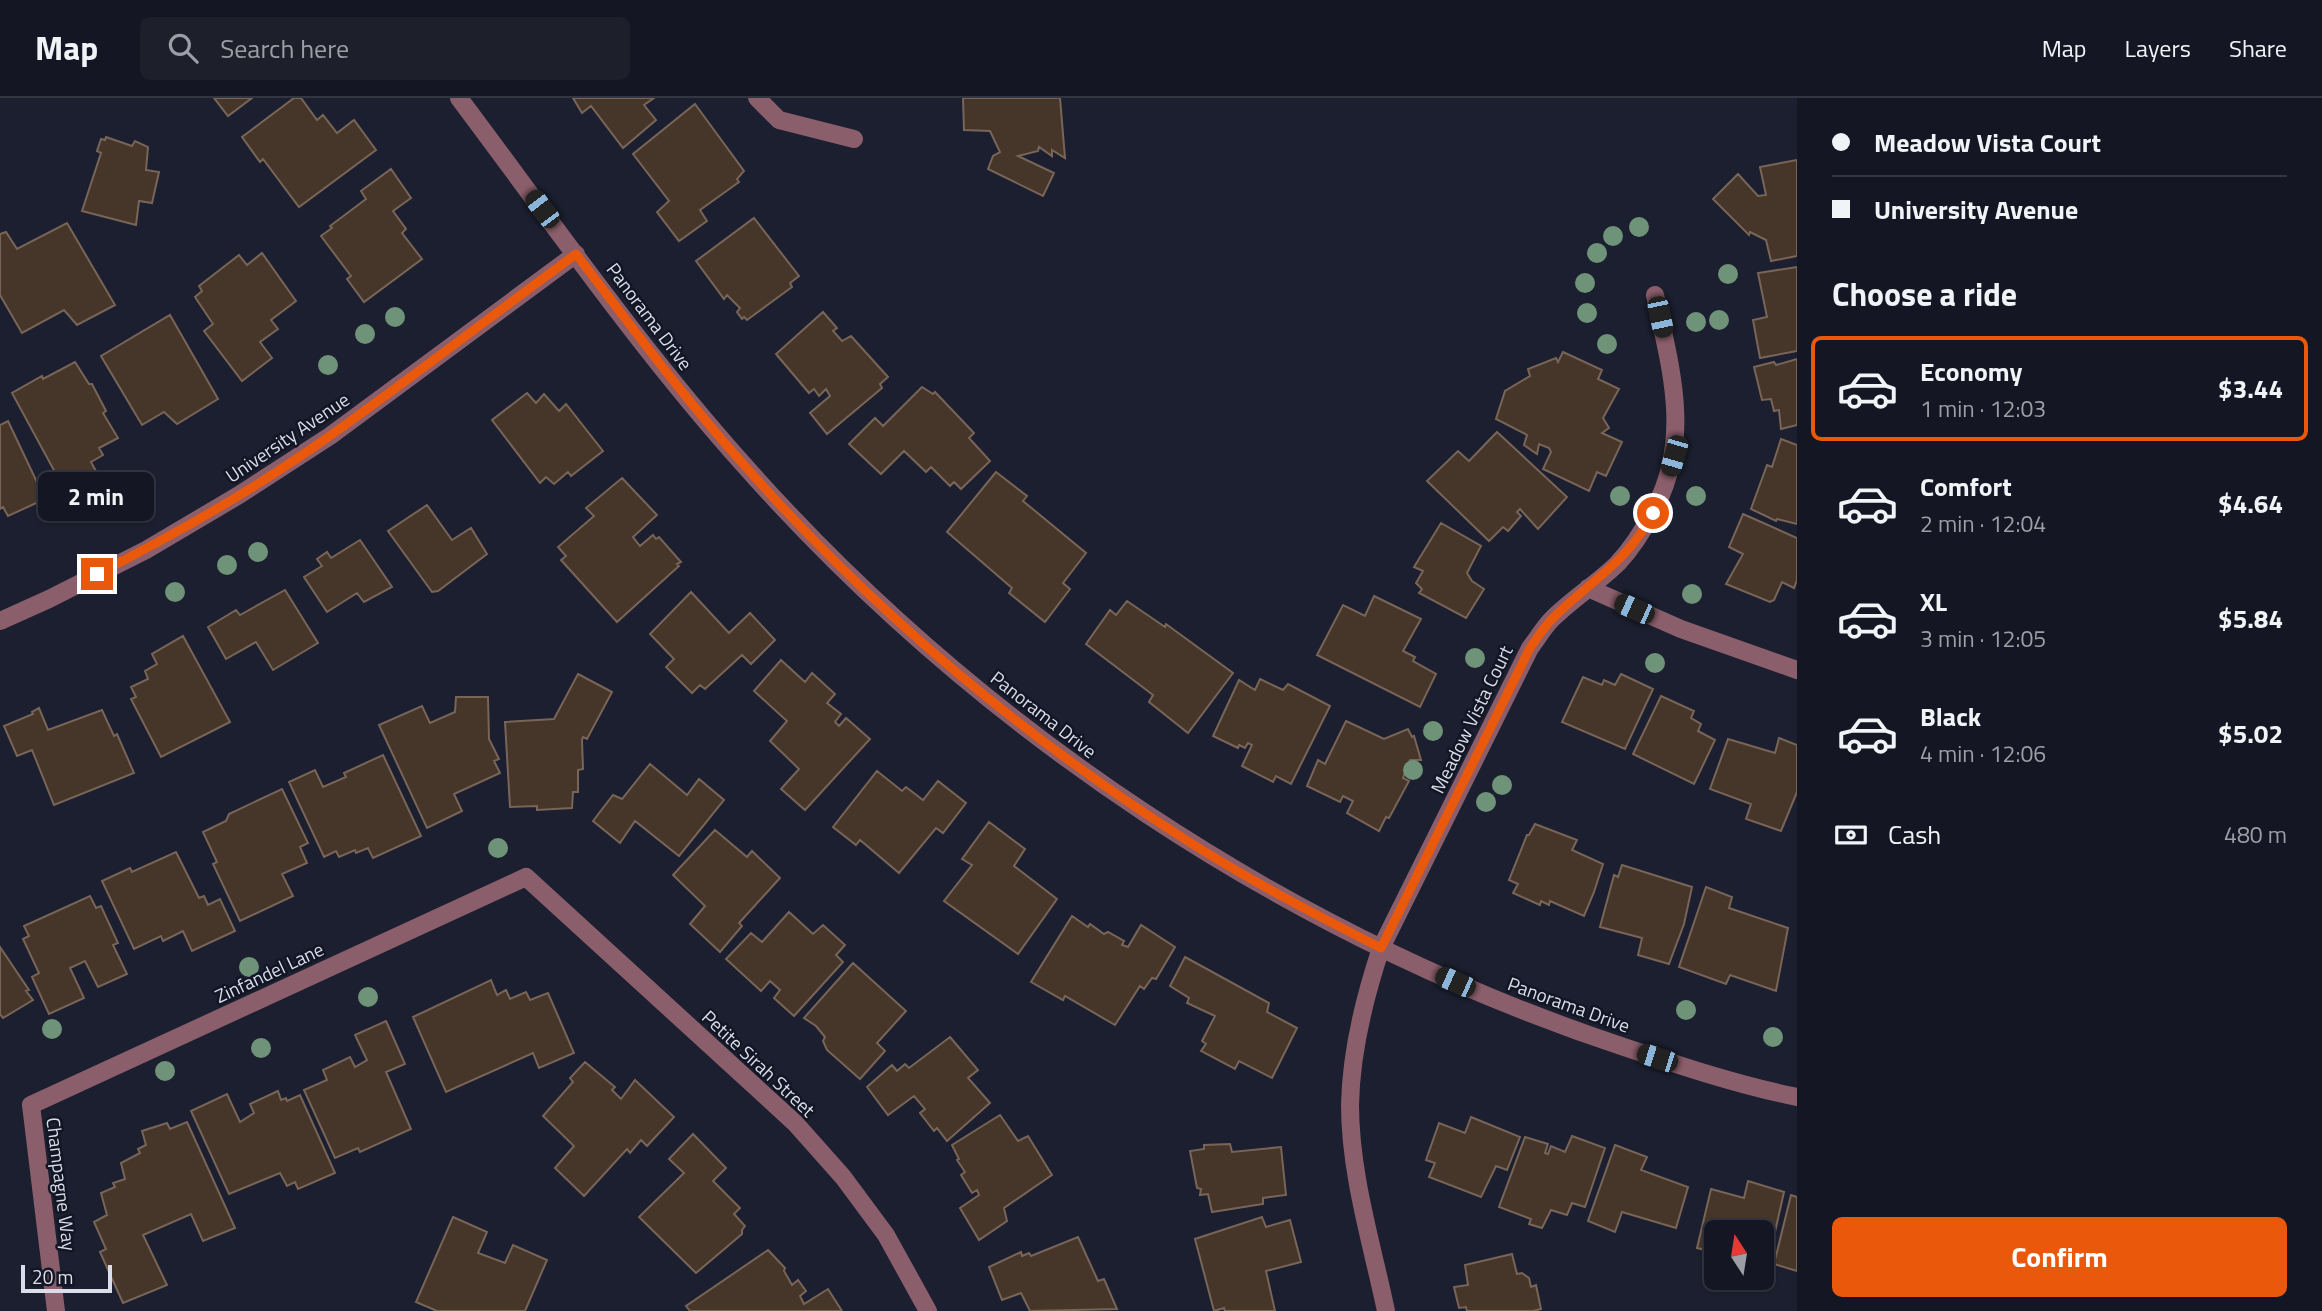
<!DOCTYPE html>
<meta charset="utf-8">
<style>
:root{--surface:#141723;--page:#1d202b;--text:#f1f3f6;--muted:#9d9fa6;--line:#333641;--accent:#ea580c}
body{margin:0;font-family:"Titillium Web",sans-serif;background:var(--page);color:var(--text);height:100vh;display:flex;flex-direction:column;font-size:26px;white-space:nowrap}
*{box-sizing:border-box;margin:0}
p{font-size:23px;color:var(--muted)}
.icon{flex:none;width:38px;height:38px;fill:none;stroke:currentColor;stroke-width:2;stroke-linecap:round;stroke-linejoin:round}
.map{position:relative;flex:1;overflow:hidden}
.drawer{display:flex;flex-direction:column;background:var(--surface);width:525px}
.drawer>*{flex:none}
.banner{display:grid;align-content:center;height:154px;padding:0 35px;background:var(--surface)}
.needle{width:46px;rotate:348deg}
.fabs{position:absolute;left:1704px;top:1122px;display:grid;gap:14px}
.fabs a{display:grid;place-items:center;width:70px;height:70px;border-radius:10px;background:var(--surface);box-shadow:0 2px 5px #0004,0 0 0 2px var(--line);font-size:35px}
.scale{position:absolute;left:21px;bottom:18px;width:91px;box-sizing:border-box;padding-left:7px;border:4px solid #dbdee9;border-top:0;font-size:19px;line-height:24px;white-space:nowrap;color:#dbdee9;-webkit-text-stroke:5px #121625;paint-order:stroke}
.end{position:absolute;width:32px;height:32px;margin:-16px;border:9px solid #ea580c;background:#fff;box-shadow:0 0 0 4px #fff}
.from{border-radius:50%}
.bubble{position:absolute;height:49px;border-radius:10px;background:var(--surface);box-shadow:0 2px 5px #0004,0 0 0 2px var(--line);font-size:23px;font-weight:700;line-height:49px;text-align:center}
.car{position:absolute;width:21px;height:42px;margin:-21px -10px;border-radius:9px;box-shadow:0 0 5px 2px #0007;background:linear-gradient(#222 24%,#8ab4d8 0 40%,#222 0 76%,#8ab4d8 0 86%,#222 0)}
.banner b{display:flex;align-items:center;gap:24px;height:66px;font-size:26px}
.banner b+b{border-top:2px solid var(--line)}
.banner i{width:18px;height:18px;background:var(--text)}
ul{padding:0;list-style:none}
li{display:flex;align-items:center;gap:21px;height:105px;margin:0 14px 10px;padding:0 21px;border:4px solid transparent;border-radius:10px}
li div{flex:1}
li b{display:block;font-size:26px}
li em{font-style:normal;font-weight:700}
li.selected{border-color:var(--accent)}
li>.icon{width:63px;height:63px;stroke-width:1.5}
h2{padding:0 35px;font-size:32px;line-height:84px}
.pay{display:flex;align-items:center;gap:18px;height:77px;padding:0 35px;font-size:26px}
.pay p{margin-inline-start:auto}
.action{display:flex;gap:14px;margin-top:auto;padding:14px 35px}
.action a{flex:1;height:80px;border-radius:10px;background:var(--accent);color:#fff;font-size:28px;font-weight:700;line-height:80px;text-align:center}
header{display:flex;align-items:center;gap:42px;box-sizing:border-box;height:98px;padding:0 35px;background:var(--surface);border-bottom:2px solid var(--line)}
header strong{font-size:33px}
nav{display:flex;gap:38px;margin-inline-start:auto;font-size:24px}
.search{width:490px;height:63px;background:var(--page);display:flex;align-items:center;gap:18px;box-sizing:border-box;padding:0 24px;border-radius:10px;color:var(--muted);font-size:26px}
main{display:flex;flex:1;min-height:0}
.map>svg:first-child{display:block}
.building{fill:#463529;stroke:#786558;stroke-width:2}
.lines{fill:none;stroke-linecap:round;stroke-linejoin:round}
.minor{stroke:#8b5e6b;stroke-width:18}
.tree{fill:#6f9378}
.route{stroke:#ea580c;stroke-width:9}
.labels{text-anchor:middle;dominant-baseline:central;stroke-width:5;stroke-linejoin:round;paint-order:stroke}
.street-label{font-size:19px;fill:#dbdee9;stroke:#121625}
</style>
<header>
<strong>Map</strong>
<div class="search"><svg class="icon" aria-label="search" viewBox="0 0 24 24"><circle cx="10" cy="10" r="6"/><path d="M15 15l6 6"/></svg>Search here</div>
<nav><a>Map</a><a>Layers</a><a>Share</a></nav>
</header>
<main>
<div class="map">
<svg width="1797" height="1213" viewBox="0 0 1797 1213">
<rect width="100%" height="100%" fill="#1b1f2f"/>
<path class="building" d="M214,0H252L228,18Z
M294,0H301L317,22L323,17L337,35L354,22L376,52L299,109L263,61L260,64L242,39Z
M573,0H654L644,7L656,22L623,50L591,8L582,15Z
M963,0H1060L1065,60L1052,52V58L1039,49L1038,53L1018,58L1054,75L1043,98L988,71L993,58L1000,54L990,33L964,32Z
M695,6L744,73L737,81L739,84L700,112L707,123L679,143L657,114L669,103L633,56Z
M106,39L132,48L135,43L148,49L146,72L159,74L152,105L139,103L136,127L82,113L101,55L97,53L101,41L105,42Z
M1797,62V158L1771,163L1766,142L1750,134L1749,137L1713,101L1738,76L1758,98L1766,97L1760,69Z
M391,71L411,100L393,113L406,131L402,135L422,161L364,204L347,181L351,178L321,138L332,130L330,128L366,101L361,93Z
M754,120L799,178L790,185L792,189L747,222L744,219L742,221L737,214L740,210L727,197L724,201L696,163Z
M67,125L115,207L77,227L64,212L22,235L0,197V136L6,134L17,151Z
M262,155L296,203L271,222L278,231L260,244L272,260L242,283L204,233L213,226L195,199L202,193L199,188L239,157L247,167Z
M1797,169V253L1760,260L1753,222L1767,219L1758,175Z
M823,214L837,230L833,233L842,243L851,238L888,279L880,286L882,290L827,336L810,315L830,298L826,291L819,298L814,291L809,295L776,256Z
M170,217L218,301L177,326L164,314L142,327L101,258Z
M1563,254L1602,272L1598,281L1619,291L1603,320L1609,330L1602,335L1622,344L1606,378L1597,374L1589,393L1543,371L1551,354L1549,350L1539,346L1537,356L1524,347L1527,337L1496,321L1505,293L1530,278L1528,271L1556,260L1558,264Z
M1797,261V327L1781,331L1779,312L1774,313L1771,301L1762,302L1754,269L1774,264L1776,267Z
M75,264L89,286H92L106,313L103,315L118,340L99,350L103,357L91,364L96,373L63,389L12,295L42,278L43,281Z
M922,289L933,296L935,294L974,335L969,340L990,363L961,391L954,384L950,388L931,369L926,374L904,353L881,376L849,346L875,320L883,328Z
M527,295L536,305L544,296L559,313L566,306L603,353L571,378L568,374L554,386L546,379L540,385L492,322Z
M8,323L45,401L8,418L3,409L0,411V327Z
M1497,334L1567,399L1538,431L1520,411L1517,414L1521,418L1508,433L1503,429L1489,443L1427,383L1458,353L1469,363Z
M1781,341L1797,347V426L1777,421L1776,423L1751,411L1767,367L1772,369Z
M996,374L1027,398L1023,403L1086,455L1063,485L1070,491L1045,524L1009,495L1012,490L947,434Z
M622,380L657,417L633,439L640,448L653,437L656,441L659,439L681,464L677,466L679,468L617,524L561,462L566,458L558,449L594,418L586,410Z
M427,407L452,442L471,430L487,456L438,493L432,494L388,433Z
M1743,416L1797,440V482L1794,490L1782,484L1774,502L1770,504L1726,486L1743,456L1729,449Z
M1441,425L1481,448L1467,475L1472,483L1484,491L1466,520L1419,495L1422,491L1416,485L1423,473L1414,469Z
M360,442L392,489L364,504L357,495L327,514L304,479L322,468L317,461L327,454L331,460Z
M285,492L318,545L273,572L256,544L226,561L208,529L236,512L240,517Z
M691,494L729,535L750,515L775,542L751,566L742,557L705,591L700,587L692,595L666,569L674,561L650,536Z
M1374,498L1421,521L1403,553L1415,559L1413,563L1436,576L1420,609L1317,557L1343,507L1365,518Z
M1127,503L1165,529L1166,526L1233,575L1188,635L1149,604L1153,597L1086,546L1110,512L1116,517Z
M183,538L230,624L161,659L131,601L136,599L131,589L148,581L145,573L157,566L152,556Z
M781,562L805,584L812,575L835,596L827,605L841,616L835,624L839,628L846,620L870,641L805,712L781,691L799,671L770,643L787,623L754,593Z
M578,576L612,594L587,641L583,639L582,642L583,671L578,672V694H573L572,710L537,712V708L510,709L505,624L554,621Z
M1621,576L1653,591L1625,651L1562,624L1583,579L1602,587L1604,582L1615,587Z
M1260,581L1283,592L1288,586L1330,608L1291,686L1276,678L1273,684L1242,668L1252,647L1248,645L1245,650L1239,647L1238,650L1213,638L1239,582L1255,592Z
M1661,598L1694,613L1691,620L1701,626L1698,633L1715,642L1694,686L1633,656Z
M456,599H488L489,641L499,661L494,663L500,675L454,696L462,713L427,730L379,627L422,608L430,625L455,614Z
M39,610L48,632L102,612L114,638L117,636L134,675L54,707L32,652L17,658L4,628L33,616L32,614Z
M1346,623L1384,641L1408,631L1412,639L1414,638L1421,662H1410L1403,680L1409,683L1389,720L1386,719L1379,733L1347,715L1353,703L1343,698L1340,704L1307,688L1318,662L1325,666Z
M1779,640L1797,647V694L1781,733L1746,721L1751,706L1710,691L1728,641L1775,655Z
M383,657L421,738L373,760L368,750L356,755L355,752L339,759L336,753L324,759L289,684L315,672L323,689L346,679L344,675Z
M650,666L687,697L699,681L724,702L679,758L635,723L620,745L593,723L613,697L622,701Z
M877,673L902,693L906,689L923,702L938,683L966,705L943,735L936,730L899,775L860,742L856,747L833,729Z
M282,691L308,745L300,749L307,765L282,776L293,798L240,823L213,766L217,764L203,734L226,723L229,716Z
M989,724L1025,751L1014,768L1057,801L1018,856L944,803L972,767L962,761Z
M1535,726L1577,742L1572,752L1603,766L1594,794L1584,818L1550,803L1549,807L1541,803L1540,807L1513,795L1518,786L1509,782L1527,737H1529Z
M715,732L747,759L752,753L780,780L739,825L742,828L720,854L690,826L705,808L673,777Z
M176,754L199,800L204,798L208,807L220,801L235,833L192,853L183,833L163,843L161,838L134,851L102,783L130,770L132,774Z
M1622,767L1692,789L1684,826L1669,866L1638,857L1642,840L1600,829L1614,777L1618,779Z
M1706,789L1732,799L1729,810L1788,830L1776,893L1730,877L1726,886L1679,869Z
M90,798L96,810L101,808L118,845L113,847L127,876L98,889L85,863L70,870L84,900L49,916L32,879L39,875L23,841L29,838L24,828Z
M789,814L813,836L823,827L845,847L836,857L843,864L794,918L774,900L780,892L770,883L761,893L726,861L751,835L762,844Z
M1072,818L1088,829L1090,826L1104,836L1108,834L1124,843L1122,847L1128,849L1141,827L1175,849L1156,881L1152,880L1144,891L1140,888L1115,927L1065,898L1063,902L1031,884Z
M0,849L29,892L26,893L33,902L3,920L0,916Z
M1185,859L1269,905L1267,914L1297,930L1272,980L1239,963L1235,971L1201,953L1206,946L1202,943L1215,918L1187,905L1189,900L1170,888Z
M853,865L906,913L877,945L885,953L860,981L827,952L823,943L825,939L816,928L804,920Z
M491,882L497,897L506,892L510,901L526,894L530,902L548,895L574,955L539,970L533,955L446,994L413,919Z
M386,923L405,966L386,974L411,1031L360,1054L358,1050L335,1060L304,992L327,982L323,972L350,959L355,969L367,962L355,937Z
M950,939L978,972L968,980L990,1005L947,1043L937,1030L934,1033L920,1015L925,1011L914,998L888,1017L867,989L892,967L897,973L905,966L909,970Z
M585,964L615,989L612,992L621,1001L635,982L674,1019L647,1048L641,1042L630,1055L627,1051L584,1098L555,1070L574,1048L543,1018L573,984L570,980Z
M278,993L281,1002L286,1000L287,1003L300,997L335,1075L298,1091L295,1084L287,1088L280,1075L229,1096L191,1013L227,996L240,1024L254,1015L250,1006Z
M1000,1017L1018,1043L1028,1038L1052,1077L1004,1110L1007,1123L979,1142L960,1110L979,1097L977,1092L972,1095L961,1077L965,1074L957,1062L959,1061L952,1047Z
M1471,1019L1520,1039L1507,1072L1496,1068L1481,1099L1429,1079L1435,1065L1426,1062L1439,1025L1465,1035Z
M187,1024L235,1130L203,1143L191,1116L143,1137L167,1187L123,1205L100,1154L106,1151L94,1124L107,1117L101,1095L115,1089L113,1085L125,1081L121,1065L140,1055L138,1051L146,1047L142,1033L167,1025L170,1031Z
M693,1036L726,1070L713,1083L740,1110L734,1116L745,1128L742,1132V1136L696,1175L639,1119L684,1075L669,1061Z
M1572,1038L1605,1050L1585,1109L1572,1105L1567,1117L1551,1112L1542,1130L1529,1126L1531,1121L1499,1109L1525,1039L1548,1046L1545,1055L1548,1056L1551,1048L1565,1054Z
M1230,1046L1232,1054L1281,1049L1286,1097L1263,1100V1106L1212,1114L1208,1096L1200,1097L1201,1091L1197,1090L1190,1053L1204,1051V1047Z
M1615,1047L1647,1059L1641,1072L1688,1089L1676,1130L1622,1114L1615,1134L1588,1123Z
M1748,1083L1784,1094L1770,1156L1762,1154V1134H1717V1155L1697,1150L1711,1091L1744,1100Z
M1791,1097L1797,1099V1173L1774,1166Z
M453,1119L487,1134L478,1155L505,1165L513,1147L547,1162L525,1213H437L416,1204Z
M1262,1119L1266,1129L1290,1122L1301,1164L1266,1173L1275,1213H1225L1224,1210L1214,1213L1195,1141Z
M1078,1139L1098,1183L1104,1181L1117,1211L1030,1213L1021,1195L1002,1202L989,1169L1021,1154L1022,1158L1029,1155L1031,1158Z
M768,1152L785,1170L784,1173L792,1187L798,1182L806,1193L800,1198L804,1206L828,1191L842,1213H690L686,1208Z
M1512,1156L1517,1176L1522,1175L1529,1180L1531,1189L1536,1187L1541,1211L1533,1213H1467L1466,1209L1459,1210L1454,1189L1468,1187L1465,1167Z"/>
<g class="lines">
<path class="minor" d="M459,0C552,124 641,252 744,367C979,632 1287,837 1624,949C1681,968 1738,987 1797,999
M757,0L779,22L854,41
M1588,490L1681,531L1797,572
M0,523L49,501L146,452L239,397L330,338L576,156
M56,1213L31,1007L526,779L795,1025L843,1079L886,1137L928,1213
M1386,1213C1372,1146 1350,1076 1350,1007C1351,953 1364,901 1381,850L1530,550C1537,541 1544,529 1552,521C1573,500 1598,485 1618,465C1633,449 1644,431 1654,412C1692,340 1671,272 1655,197"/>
</g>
<g class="tree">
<circle cx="1639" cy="129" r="10"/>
<circle cx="1613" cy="138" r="10"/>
<circle cx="1597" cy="155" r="10"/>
<circle cx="1728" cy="176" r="10"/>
<circle cx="1585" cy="185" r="10"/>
<circle cx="1587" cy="215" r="10"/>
<circle cx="395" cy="219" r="10"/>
<circle cx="1719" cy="222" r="10"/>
<circle cx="1696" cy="224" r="10"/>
<circle cx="365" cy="236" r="10"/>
<circle cx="1607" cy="246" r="10"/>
<circle cx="328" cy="267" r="10"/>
<circle cx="1620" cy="398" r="10"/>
<circle cx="1696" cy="398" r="10"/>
<circle cx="258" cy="454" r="10"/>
<circle cx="227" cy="467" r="10"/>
<circle cx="175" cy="494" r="10"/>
<circle cx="1692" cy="496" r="10"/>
<circle cx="1475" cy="560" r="10"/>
<circle cx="1655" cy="565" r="10"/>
<circle cx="1433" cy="633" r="10"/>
<circle cx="1413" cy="672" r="10"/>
<circle cx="1502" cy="687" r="10"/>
<circle cx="1486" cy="704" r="10"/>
<circle cx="498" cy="750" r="10"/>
<circle cx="249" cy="869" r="10"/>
<circle cx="368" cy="899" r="10"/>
<circle cx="1686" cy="912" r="10"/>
<circle cx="52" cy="931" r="10"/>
<circle cx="1773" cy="939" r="10"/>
<circle cx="261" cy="950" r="10"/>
<circle cx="165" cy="973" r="10"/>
</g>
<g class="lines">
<path class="route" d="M97,476C178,435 258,389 331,337C414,278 494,216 576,156C630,227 684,300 744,367C871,511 1021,637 1183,740C1247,781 1314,816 1381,850L1530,550C1537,540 1544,529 1553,520C1590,483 1628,464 1653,415"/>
</g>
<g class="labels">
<g class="street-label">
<text transform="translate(650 218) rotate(53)">Panorama Drive</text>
<text transform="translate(287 339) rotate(-34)">University Avenue</text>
<text transform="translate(1044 616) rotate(38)">Panorama Drive</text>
<text transform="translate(1471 621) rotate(-64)">Meadow Vista Court</text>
<text transform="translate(269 874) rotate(-25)">Zinfandel Lane</text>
<text transform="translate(1569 906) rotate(20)">Panorama Drive</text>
<text transform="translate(759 965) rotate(43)">Petite Sirah Street</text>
<text transform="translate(62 1086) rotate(83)">Champagne Way</text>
</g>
</g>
</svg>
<div class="fabs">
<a><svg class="needle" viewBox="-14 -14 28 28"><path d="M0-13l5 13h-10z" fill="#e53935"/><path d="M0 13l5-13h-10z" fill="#9d9fa6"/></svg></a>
</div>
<div class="scale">20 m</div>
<i class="end from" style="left:1653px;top:415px"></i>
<i class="end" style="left:97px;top:476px"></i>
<div class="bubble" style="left:38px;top:374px;width:116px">2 min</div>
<i class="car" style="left:542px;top:111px;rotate:323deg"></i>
<i class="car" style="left:1660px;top:219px;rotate:168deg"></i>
<i class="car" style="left:1674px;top:358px;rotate:196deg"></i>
<i class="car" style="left:1634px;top:511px;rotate:294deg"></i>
<i class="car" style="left:1455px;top:884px;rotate:294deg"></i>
<i class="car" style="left:1657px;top:960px;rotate:288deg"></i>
</div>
<section class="drawer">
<div class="banner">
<b><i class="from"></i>Meadow Vista Court</b>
<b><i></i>University Avenue</b>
</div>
<h2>Choose a ride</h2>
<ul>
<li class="selected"><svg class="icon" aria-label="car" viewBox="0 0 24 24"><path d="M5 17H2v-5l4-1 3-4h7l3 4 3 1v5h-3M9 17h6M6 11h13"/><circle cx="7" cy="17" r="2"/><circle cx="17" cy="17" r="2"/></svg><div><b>Economy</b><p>1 min · 12:03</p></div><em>$3.44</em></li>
<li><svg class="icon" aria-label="car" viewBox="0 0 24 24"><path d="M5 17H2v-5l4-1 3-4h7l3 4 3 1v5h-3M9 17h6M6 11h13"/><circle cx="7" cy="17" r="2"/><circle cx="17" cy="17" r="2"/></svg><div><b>Comfort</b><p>2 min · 12:04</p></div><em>$4.64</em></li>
<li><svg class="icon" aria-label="car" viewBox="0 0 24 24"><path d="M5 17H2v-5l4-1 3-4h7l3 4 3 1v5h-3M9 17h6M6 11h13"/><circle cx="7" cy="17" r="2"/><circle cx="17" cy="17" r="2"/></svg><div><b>XL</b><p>3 min · 12:05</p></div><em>$5.84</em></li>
<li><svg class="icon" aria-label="car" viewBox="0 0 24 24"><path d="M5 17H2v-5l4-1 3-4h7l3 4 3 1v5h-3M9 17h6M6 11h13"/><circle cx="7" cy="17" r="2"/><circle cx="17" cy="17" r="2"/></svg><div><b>Black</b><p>4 min · 12:06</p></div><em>$5.02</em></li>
</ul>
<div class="pay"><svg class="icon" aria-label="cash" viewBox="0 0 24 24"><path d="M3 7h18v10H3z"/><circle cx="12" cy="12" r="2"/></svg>Cash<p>480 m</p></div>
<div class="action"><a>Confirm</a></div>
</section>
</main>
